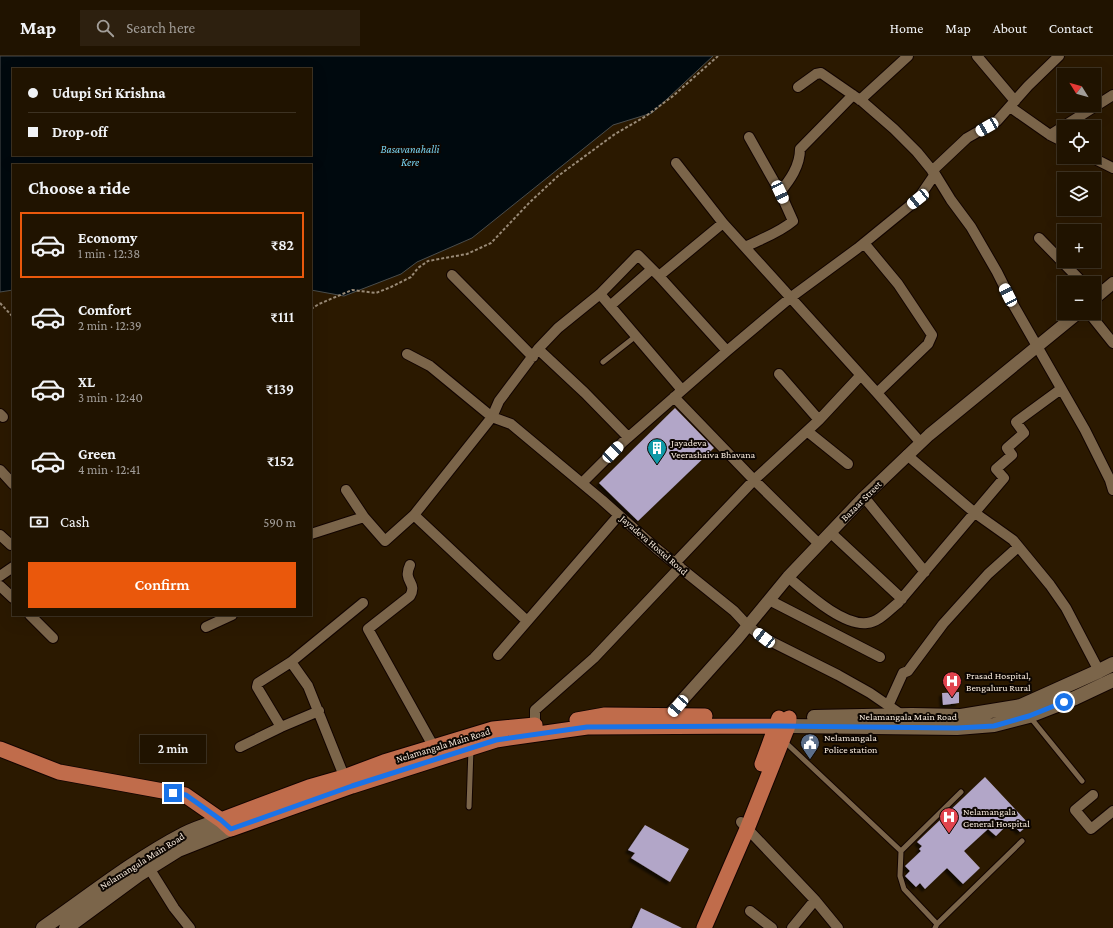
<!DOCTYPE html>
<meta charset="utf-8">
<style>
:root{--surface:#201300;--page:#2d200f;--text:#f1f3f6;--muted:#a29e99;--line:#3d3222;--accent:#ea580c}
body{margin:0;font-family:"Crimson Pro",serif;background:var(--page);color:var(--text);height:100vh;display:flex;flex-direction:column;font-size:15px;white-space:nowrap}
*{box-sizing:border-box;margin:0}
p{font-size:13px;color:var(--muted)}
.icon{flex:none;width:22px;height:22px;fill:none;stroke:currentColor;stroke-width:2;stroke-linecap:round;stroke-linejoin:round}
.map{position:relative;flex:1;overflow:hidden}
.side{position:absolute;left:12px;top:108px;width:300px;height:452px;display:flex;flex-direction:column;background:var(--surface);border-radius:0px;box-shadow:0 4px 16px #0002,0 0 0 1px var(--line)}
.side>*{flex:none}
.banner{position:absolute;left:12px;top:12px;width:300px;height:88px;border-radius:0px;box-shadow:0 4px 16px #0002,0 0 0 1px var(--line);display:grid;align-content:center;height:88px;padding:0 16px;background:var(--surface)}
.needle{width:26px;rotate:307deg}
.fabs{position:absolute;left:1057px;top:12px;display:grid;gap:8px}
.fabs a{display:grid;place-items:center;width:44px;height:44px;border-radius:0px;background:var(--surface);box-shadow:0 4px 16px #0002,0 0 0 1px var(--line);font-size:20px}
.end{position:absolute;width:18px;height:18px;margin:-9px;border:5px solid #1a73e8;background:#fff;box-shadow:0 0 0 2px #fff}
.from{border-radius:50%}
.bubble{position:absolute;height:28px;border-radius:0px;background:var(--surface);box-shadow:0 4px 16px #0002,0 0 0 1px var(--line);font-size:13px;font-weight:600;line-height:28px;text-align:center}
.car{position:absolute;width:12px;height:24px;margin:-12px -6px;border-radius:5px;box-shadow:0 0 3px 1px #0007;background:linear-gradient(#fff 24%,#345 0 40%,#fff 0 76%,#345 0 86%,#fff 0)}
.banner b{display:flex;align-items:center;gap:14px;height:38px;font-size:15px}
.banner b+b{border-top:1px solid var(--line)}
.banner i{width:10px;height:10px;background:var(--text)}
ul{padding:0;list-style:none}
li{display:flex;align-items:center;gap:12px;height:66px;margin:0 8px 6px;padding:0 8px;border:2px solid transparent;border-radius:0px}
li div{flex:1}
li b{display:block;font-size:15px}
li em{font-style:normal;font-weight:600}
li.current{border-color:var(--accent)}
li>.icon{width:36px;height:36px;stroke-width:1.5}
h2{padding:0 16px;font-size:18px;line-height:48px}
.pay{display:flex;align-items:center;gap:10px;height:44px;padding:0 16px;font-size:15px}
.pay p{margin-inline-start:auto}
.button{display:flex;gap:8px;margin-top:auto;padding:8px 16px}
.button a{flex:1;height:46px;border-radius:0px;background:var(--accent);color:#fff;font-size:16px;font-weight:600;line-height:46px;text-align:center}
header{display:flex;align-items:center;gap:24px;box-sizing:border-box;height:56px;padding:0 20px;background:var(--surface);border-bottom:1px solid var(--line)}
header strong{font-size:19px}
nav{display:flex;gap:22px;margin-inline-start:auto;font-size:14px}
.search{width:280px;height:36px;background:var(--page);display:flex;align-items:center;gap:10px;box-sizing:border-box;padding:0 14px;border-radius:0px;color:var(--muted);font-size:15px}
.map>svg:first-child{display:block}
.water{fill:#00090e;stroke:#4a4d4c;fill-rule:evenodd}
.building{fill:#b2a6c8;filter:url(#shadow)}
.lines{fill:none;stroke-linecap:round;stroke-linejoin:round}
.service-casing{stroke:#120400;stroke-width:7}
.minor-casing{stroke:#120400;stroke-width:12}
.tertiary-casing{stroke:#120400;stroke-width:14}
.secondary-casing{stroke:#120400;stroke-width:16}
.primary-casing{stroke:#120400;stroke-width:17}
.path{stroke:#998a76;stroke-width:2;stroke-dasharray:3 2;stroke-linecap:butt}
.service{stroke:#7b654a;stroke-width:5}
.minor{stroke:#7b654a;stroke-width:10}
.tertiary{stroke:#7b654a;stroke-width:12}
.secondary{stroke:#7b654a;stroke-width:14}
.primary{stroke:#c06c4b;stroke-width:15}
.route{stroke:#1a73e8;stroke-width:5}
.labels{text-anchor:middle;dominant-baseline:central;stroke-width:4;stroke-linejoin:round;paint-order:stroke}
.poi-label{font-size:10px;fill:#f8ebdc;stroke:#0d0601;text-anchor:start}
.street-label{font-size:10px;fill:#f8ebdc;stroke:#0d0601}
.water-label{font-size:11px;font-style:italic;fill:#79d5f2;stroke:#0d0601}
</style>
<header>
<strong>Map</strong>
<div class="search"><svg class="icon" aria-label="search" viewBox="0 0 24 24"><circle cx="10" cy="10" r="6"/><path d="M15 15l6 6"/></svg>Search here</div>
<nav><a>Home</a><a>Map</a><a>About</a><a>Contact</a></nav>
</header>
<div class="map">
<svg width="1113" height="872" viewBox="0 0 1113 872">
<defs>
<filter id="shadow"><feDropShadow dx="-3" dy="3" stdDeviation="1" flood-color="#0009"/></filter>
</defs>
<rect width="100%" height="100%" fill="#2b1900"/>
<path class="water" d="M0,0H713L652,57L613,69L472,182L417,206L401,218L344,240L311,234V109H13V234L0,236ZM13,13H311V99H13Z"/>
<path class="building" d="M675,352L714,392L638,465L599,427Z
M959,636V647L943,649L942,637Z
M985,721L1029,768L1020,776L1010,766L996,780L988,773L964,795L980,812L963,828L947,812L925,833L920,827L916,831L905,820L910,815L905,810L921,795L919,793L922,790L917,786Z
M645,769L689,793L670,826L631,802L635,797L628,794Z
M641,852L682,872H632Z"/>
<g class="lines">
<g class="service-casing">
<path id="service" d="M603,306L636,280
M1030,661L1082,725
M784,685L901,795
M469,751L471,693
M937,868L904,833L900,820L901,795L961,736
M935,872L937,868L1022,785"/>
</g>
<g class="minor-casing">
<path id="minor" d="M977,0L1015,45
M798,31L816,18L821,17L863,46L894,73L917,96L935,118L951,144L971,171L997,216L1014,250L1085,374L1110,424L1113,434
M860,44L908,0
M1010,51L1050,79L1064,86
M1050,79L1113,39
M749,81L780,136
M1091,101L1113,112
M676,107L723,167L877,337L928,288L932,279L898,228L864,187
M932,115L967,82L997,65L1028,30L1059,0
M1039,182L1083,227
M745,191C761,183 779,177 793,165L780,136C790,124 800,110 800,93L853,39
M452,219L533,301
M659,220L723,167
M600,238L682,334
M610,250L652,213
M1089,257L1113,287
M538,293L585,337L628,381
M407,298L430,310L492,361L511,368L602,444L657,493L734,555L748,570L764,582L838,619L870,637L902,659
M779,318L819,364
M877,337L921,387
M674,341L754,424L819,488
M0,358L3,361
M807,375L848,408
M907,399L975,457L1013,484L1050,529L1066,552L1099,615
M0,414L13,428
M582,427L623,386L727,295L790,242L858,192L918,143L935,118
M346,434L364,461L385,485L414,459L492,361L499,345L538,293L558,272L600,238L638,199L659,220L727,295
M864,441L925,516
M414,459L527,565
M830,476L902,543
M311,478L364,461
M0,479L11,489
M675,507L754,424L819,364L860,320
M410,509C402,526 418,526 410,540L368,573L436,695
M0,520L13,511
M788,521C806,536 842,570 867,567C879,566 889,554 898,547L1004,422L996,413L1012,399L1007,392L1024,377L1016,366L1061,333
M0,530L13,542
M769,544L880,601
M30,559L53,582
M206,571L232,559
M498,599L619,459
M291,606L308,630L346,725
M888,650L903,617L908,615L943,568L988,518L1018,491
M319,655L281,671L257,631L258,627L291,606L363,547
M535,669V654L594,602L680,511
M240,691L281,671
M1093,739L1075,754L1091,773L1113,755
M741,766L815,844L838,872
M149,812L174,852L190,872
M750,855L772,872
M792,872L815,844"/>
</g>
<g class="tertiary-casing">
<path id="tertiary" d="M1094,243L1113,227
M669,659L737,583L788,521L864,441L929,379L1078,257"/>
</g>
<g class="secondary-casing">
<path id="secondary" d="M814,661L912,659L961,660L1021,650L1099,615L1113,608
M788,670L957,672L994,669L1029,660L1075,642L1113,624
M43,872C89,840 134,804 184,778C196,772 209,768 221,764
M66,872L138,819L178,794L231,773"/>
</g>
<g class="primary-casing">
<path id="primary" d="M577,664L605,659L705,660
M0,693L59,716L185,739L221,764L231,773L352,730L496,684L587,671L788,670
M762,708L779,662
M221,764L309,731L344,721L384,706L493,673L535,669
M704,872L747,773L788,670L789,662"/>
</g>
<path class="path" d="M0,247L13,261
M311,253L319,248L352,234L376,237L391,231L411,221L418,212L428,205L467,198L491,187L530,146L558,120L615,78L646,60L673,40L718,0"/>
<use href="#service" class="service"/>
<use href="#minor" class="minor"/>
<use href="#tertiary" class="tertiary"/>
<use href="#secondary" class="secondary"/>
<use href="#primary" class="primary"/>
</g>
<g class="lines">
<path class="route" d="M173,737L186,739L221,764L231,773L352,730L496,684L587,671L776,670L957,672L994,670L1029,660L1064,646"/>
</g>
<defs>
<g id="building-pin" transform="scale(1)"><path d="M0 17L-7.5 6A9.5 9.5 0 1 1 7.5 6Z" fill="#0f9aa8" stroke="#0d0601"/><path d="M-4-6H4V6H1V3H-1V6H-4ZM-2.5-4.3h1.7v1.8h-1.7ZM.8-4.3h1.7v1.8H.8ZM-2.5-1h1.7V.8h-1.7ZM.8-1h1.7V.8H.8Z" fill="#fff"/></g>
<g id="hospital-pin" transform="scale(1)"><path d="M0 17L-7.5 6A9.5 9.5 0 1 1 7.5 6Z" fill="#e0444e" stroke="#0d0601"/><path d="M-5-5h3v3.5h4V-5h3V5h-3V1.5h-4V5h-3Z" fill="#fff"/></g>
<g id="civic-pin" transform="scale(1)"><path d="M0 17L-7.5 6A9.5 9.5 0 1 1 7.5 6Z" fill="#5c6f8a" stroke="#0d0601"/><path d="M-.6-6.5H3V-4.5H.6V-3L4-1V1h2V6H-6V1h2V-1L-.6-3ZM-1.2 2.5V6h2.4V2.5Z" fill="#fff"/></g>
</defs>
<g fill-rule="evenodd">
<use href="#building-pin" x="657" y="392"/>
<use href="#hospital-pin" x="952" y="625"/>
<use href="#civic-pin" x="810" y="687"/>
<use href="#hospital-pin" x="949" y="761"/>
</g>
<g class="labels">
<g class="poi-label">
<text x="671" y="386">Jayadeva<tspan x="671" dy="12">Veerashaiva Bhavana</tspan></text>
<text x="966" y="619">Prasad Hospital,<tspan x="966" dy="12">Bengaluru Rural</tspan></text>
<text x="824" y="681">Nelamangala<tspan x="824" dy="12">Police station</tspan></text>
<text x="963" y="755">Nelamangala<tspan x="963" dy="12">General Hospital</tspan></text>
</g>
<g class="street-label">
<text transform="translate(861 445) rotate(-45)">Bazaar Street</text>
<text transform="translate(654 489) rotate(41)">Jayadeva Hostel Road</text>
<text x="908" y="660">Nelamangala Main Road</text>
<text transform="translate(443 689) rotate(-17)">Nelamangala Main Road</text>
<text transform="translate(142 805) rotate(-32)">Nelamangala Main Road</text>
</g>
<g class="water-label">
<text x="410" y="93">Basavanahalli<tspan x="410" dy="13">Kere</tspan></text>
</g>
</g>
</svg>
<div class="fabs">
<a><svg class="needle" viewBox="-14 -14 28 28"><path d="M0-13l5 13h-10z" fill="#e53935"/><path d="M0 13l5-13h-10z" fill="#a29e99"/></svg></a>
<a><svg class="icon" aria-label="locate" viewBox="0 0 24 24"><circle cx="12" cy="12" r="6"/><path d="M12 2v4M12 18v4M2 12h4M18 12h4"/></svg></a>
<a><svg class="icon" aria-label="layers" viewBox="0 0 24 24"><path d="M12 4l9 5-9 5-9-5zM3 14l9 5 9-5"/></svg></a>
<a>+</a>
<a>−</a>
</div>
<i class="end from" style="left:1064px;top:646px"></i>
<i class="end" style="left:173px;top:737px"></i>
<div class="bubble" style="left:140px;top:679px;width:66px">2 min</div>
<i class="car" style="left:987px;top:71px;rotate:240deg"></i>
<i class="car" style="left:780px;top:136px;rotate:155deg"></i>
<i class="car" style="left:918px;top:143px;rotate:231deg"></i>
<i class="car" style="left:1008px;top:239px;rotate:333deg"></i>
<i class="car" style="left:613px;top:396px;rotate:44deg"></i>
<i class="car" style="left:764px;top:582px;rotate:308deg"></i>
<i class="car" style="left:678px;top:650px;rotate:221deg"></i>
<div class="banner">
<b><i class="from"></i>Udupi Sri Krishna</b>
<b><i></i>Drop-off</b>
</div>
<section class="side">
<h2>Choose a ride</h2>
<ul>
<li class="current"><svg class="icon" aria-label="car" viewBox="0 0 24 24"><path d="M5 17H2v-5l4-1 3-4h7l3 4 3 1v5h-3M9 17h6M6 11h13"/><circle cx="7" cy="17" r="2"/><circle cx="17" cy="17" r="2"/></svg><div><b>Economy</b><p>1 min · 12:38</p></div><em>₹82</em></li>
<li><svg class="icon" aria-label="car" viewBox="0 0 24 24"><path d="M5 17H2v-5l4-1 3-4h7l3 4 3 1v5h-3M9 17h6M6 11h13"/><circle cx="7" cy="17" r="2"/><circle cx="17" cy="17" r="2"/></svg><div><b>Comfort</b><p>2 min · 12:39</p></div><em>₹111</em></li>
<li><svg class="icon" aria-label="car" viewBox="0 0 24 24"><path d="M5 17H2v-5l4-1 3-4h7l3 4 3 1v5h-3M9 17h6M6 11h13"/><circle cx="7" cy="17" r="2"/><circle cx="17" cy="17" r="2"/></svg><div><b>XL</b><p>3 min · 12:40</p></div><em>₹139</em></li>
<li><svg class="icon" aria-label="car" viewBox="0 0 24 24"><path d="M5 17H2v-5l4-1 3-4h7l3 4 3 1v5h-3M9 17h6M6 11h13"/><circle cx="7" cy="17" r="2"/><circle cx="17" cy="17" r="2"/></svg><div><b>Green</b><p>4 min · 12:41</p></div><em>₹152</em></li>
</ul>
<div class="pay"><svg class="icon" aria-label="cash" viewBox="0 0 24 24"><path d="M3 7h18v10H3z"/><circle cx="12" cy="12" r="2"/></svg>Cash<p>590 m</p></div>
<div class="button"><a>Confirm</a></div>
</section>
</div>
